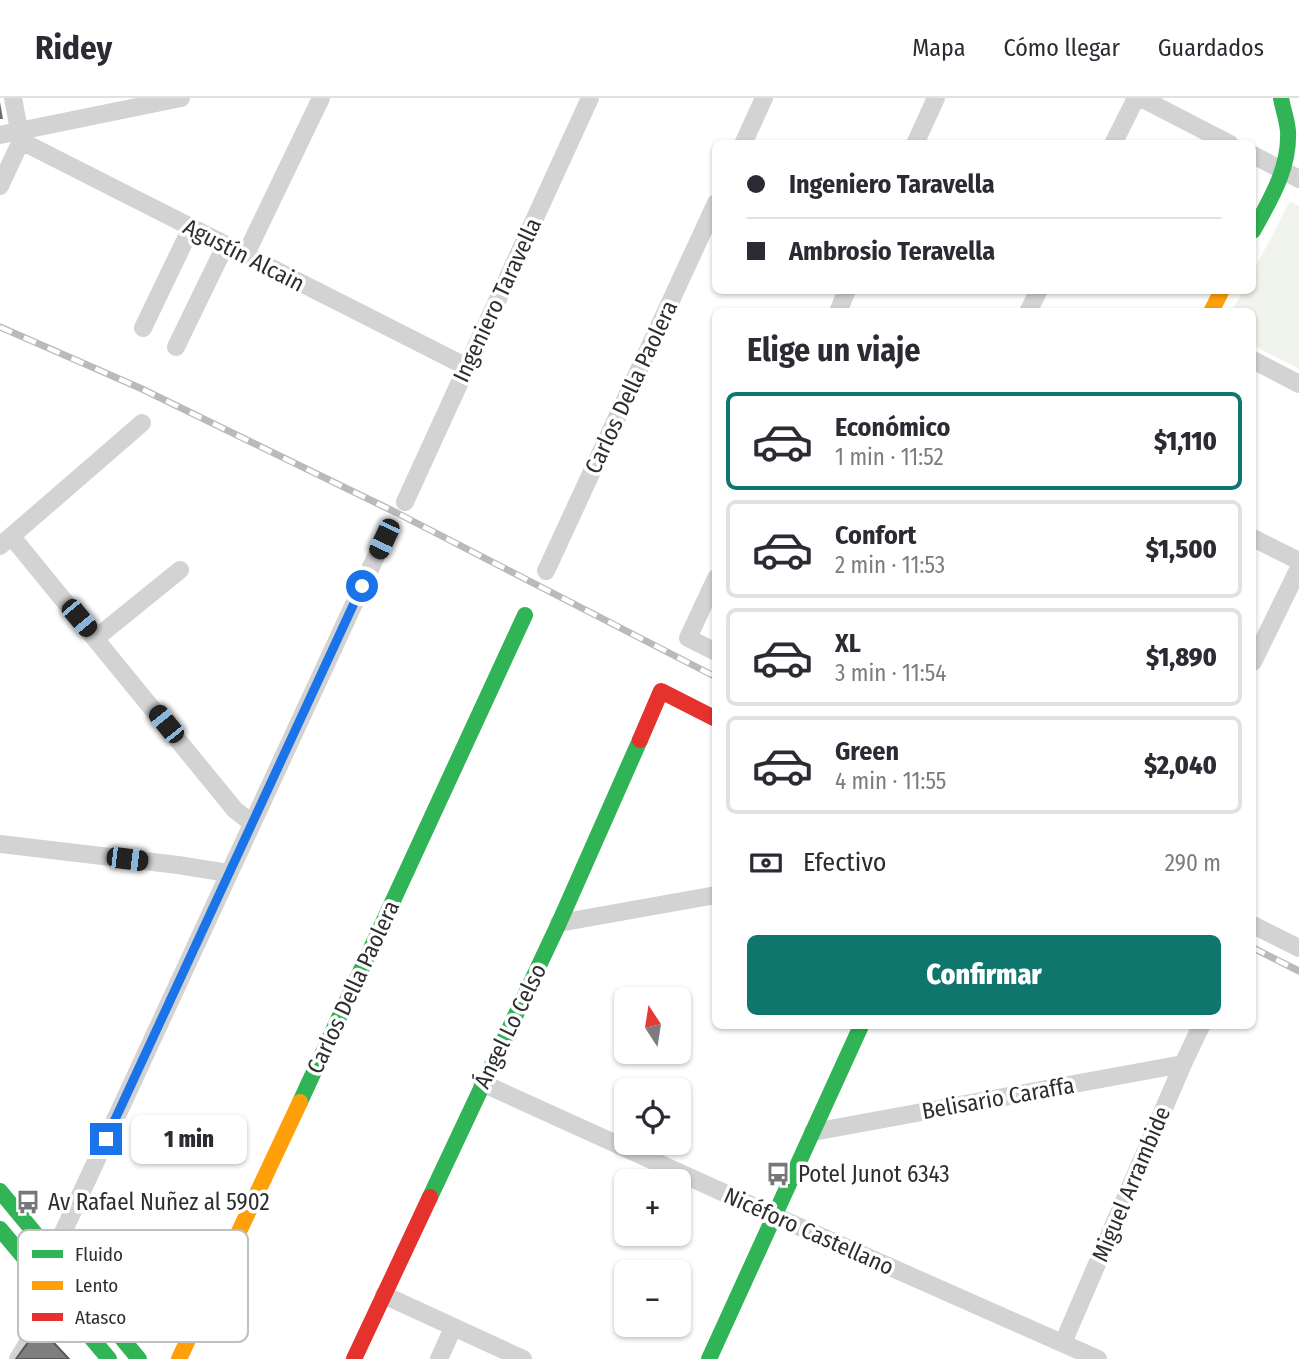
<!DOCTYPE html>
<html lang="es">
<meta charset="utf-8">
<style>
:root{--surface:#fff;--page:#f2f2f3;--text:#2b2b33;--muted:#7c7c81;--line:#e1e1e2;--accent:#0f766e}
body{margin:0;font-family:"Fira Sans Condensed",sans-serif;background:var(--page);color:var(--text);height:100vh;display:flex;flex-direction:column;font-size:26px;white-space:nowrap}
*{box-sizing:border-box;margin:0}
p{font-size:23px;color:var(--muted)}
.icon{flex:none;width:38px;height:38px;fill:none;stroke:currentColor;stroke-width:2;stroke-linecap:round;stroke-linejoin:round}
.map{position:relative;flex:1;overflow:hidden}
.panel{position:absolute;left:712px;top:210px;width:544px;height:721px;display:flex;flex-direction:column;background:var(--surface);border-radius:10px;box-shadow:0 2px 5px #0004}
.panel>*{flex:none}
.banner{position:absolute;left:712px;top:42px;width:544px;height:154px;border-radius:10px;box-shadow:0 2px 5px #0004;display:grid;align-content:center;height:154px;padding:0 35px;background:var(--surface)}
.needle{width:46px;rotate:348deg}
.buttons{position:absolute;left:614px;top:889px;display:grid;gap:14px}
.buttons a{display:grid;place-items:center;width:77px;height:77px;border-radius:10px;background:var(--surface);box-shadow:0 2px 5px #0004;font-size:35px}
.end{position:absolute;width:32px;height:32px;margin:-16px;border:9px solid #1a73e8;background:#fff;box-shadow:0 0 0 4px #fff}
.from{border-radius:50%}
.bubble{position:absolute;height:49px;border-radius:10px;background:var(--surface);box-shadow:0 2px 5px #0004;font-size:23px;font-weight:800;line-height:49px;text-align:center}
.car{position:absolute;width:21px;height:42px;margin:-21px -10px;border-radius:9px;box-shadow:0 0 5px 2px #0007;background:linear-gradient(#222 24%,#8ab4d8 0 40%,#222 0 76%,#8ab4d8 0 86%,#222 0)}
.banner b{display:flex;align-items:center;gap:24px;height:66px;font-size:26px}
.banner b+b{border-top:2px solid var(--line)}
.banner i{width:18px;height:18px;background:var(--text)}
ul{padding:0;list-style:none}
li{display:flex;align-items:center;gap:21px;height:98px;margin:0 14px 10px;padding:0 21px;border:4px solid var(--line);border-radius:10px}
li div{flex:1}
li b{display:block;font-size:26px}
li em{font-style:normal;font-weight:800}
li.on{border-color:var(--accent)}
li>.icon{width:63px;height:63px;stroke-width:1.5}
h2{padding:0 35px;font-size:32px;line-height:84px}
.pay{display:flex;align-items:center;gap:18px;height:77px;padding:0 35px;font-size:26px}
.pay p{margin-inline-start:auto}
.action{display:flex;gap:14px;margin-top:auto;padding:14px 35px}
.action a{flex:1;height:80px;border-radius:10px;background:var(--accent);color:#fff;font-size:28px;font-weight:800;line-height:80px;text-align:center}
header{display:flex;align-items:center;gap:42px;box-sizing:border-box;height:98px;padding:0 35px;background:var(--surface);border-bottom:2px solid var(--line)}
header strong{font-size:33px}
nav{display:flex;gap:38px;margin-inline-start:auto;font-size:24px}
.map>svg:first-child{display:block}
.green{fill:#f0f4ec}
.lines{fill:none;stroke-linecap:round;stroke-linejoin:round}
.street{stroke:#d3d3d3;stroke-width:18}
.fast{stroke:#30b455;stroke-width:16}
.slow{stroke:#ff9f0a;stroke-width:16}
.jam{stroke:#e5322d;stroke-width:16}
.rail-casing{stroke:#bababa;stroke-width:7}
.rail{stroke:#fff;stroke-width:4.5;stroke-dasharray:13;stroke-linecap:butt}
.wall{fill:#6c6c6c}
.building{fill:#7e7e7e;stroke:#585858;stroke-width:2}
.route{stroke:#1a73e8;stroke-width:9}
.labels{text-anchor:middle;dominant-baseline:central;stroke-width:7;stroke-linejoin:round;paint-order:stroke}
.street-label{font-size:23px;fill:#2e2e2e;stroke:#fff}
.poi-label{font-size:23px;fill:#2e2e2e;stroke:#fff;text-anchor:start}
.key{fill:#fff;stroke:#c0c0c0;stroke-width:2}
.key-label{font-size:19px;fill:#2e2e2e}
</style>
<header>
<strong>Ridey</strong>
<nav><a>Mapa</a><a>Cómo llegar</a><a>Guardados</a></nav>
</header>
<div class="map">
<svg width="1299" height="1261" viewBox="0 0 1299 1261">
<rect width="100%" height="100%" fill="#fff"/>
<path class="green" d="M1290,103L1299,108V271L1253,247V214L1232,213L1243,193L1253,192V174Z"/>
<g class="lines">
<path class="street" d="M1141,0L1230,46
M0,37L181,0
M21,43L467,269
M743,46L764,0
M915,46L936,0
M1113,46L1136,0
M1253,57L1299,81
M0,88L21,43L13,0
M245,158L321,0
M838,214L847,192
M1028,214L1039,192
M143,230L191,130
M176,249L225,148
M1253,262L1299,286
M405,404L590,0
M12,439L235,712L252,725
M1253,440L1299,463
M0,448L142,325
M546,473L716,105
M716,480L688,540L716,554
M96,540L180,472
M1253,564L1299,470
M0,746L178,767L228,775
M559,825L716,797
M1253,827L1299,850
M482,985L775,1118L1098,1261
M813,1034L1183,966
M53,1156L384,441
M384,1197L523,1261
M1063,1245L1183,966L1201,928
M18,1261L56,1198
M439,1261L453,1230"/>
<path class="fast" d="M1253,133C1270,102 1290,70 1288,33C1287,22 1283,11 1281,0
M300,1004L525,517
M0,1093L139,1261
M430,1099L559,825L640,642
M0,1131L109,1261
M709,1261L861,928"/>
<path class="slow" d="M1211,214L1222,192
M179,1261L300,1004"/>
<path class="jam" d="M640,642L661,593L716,621
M354,1261L430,1099"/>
<g class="rail-casing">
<path id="rail" d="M0,229L140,290L397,415L716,579
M1253,850L1299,873"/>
</g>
<use href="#rail" class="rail"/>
</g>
<path class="wall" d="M0,4L3,21H0Z"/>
<path class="building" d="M39,1229L69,1261H16Z"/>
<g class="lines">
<path class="route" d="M106,1041L362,488"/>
</g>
<defs>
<g id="bus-bare" transform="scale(1.89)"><path d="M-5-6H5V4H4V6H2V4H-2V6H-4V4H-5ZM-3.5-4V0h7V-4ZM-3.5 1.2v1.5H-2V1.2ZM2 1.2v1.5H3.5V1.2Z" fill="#777" stroke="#fff" stroke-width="2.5" paint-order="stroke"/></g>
</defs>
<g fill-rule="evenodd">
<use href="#bus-bare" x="778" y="1076"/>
<use href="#bus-bare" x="28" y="1104"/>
</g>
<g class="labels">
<g class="street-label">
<text transform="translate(244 157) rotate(27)">Agustín Alcain</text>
<text transform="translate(497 202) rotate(-65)">Ingeniero Taravella</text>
<text transform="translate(631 289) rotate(-65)">Carlos Della Paolera</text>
<text transform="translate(353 889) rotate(-65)">Carlos Della Paolera</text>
<text transform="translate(510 928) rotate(-64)">Ángel Lo Celso</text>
<text transform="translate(998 1000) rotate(-10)">Belisario Caraffa</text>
<text transform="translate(1131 1086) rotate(-67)">Miguel Arrambide</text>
<text transform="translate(809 1133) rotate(24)">Nicéforo Castellano</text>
</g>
<g class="poi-label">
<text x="798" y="1076">Potel Junot 6343</text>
<text x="48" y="1104">Av Rafael Nuñez al 5902</text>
</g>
</g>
<rect x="18" y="1132" width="230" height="112" rx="10" class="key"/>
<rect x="32" y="1152" width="31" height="8" fill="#30b455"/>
<rect x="32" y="1183" width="31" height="9" fill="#ff9f0a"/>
<rect x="32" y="1215" width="31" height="8" fill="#e5322d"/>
<g class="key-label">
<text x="75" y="1163">Fluido</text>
<text x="75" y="1194">Lento</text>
<text x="75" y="1226">Atasco</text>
</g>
</svg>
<div class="buttons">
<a><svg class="needle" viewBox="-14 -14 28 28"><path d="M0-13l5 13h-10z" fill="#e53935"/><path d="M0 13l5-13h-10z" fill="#7c7c81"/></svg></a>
<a><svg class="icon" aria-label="locate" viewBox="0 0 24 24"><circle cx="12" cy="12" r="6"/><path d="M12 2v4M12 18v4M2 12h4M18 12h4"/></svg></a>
<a>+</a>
<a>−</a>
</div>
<i class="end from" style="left:362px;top:488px"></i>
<i class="end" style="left:106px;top:1041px"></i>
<div class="bubble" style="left:131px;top:1017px;width:116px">1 min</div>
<i class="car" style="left:384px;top:441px;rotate:205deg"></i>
<i class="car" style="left:79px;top:520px;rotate:140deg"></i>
<i class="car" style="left:166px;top:626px;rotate:321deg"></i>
<i class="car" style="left:127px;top:761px;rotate:97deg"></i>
<div class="banner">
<b><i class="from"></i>Ingeniero Taravella</b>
<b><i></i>Ambrosio Teravella</b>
</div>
<section class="panel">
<h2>Elige un viaje</h2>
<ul>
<li class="on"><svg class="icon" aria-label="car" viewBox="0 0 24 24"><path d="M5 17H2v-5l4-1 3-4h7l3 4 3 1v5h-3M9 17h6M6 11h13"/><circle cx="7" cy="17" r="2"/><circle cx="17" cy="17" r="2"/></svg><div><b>Económico</b><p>1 min · 11:52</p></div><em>$1,110</em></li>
<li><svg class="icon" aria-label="car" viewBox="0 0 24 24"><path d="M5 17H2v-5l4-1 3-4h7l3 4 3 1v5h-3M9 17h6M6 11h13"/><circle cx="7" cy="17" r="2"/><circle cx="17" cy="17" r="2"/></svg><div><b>Confort</b><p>2 min · 11:53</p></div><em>$1,500</em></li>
<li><svg class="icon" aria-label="car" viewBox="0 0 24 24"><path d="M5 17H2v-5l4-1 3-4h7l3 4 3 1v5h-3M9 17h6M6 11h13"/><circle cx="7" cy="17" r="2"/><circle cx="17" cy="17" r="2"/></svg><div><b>XL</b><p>3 min · 11:54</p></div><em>$1,890</em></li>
<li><svg class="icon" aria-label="car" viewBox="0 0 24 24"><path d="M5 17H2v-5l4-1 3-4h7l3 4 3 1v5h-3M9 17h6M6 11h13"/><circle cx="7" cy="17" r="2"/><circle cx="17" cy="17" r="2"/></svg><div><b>Green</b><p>4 min · 11:55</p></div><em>$2,040</em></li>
</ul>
<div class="pay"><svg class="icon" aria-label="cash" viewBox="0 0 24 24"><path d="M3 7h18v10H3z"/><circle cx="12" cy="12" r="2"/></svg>Efectivo<p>290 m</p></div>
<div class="action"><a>Confirmar</a></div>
</section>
</div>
